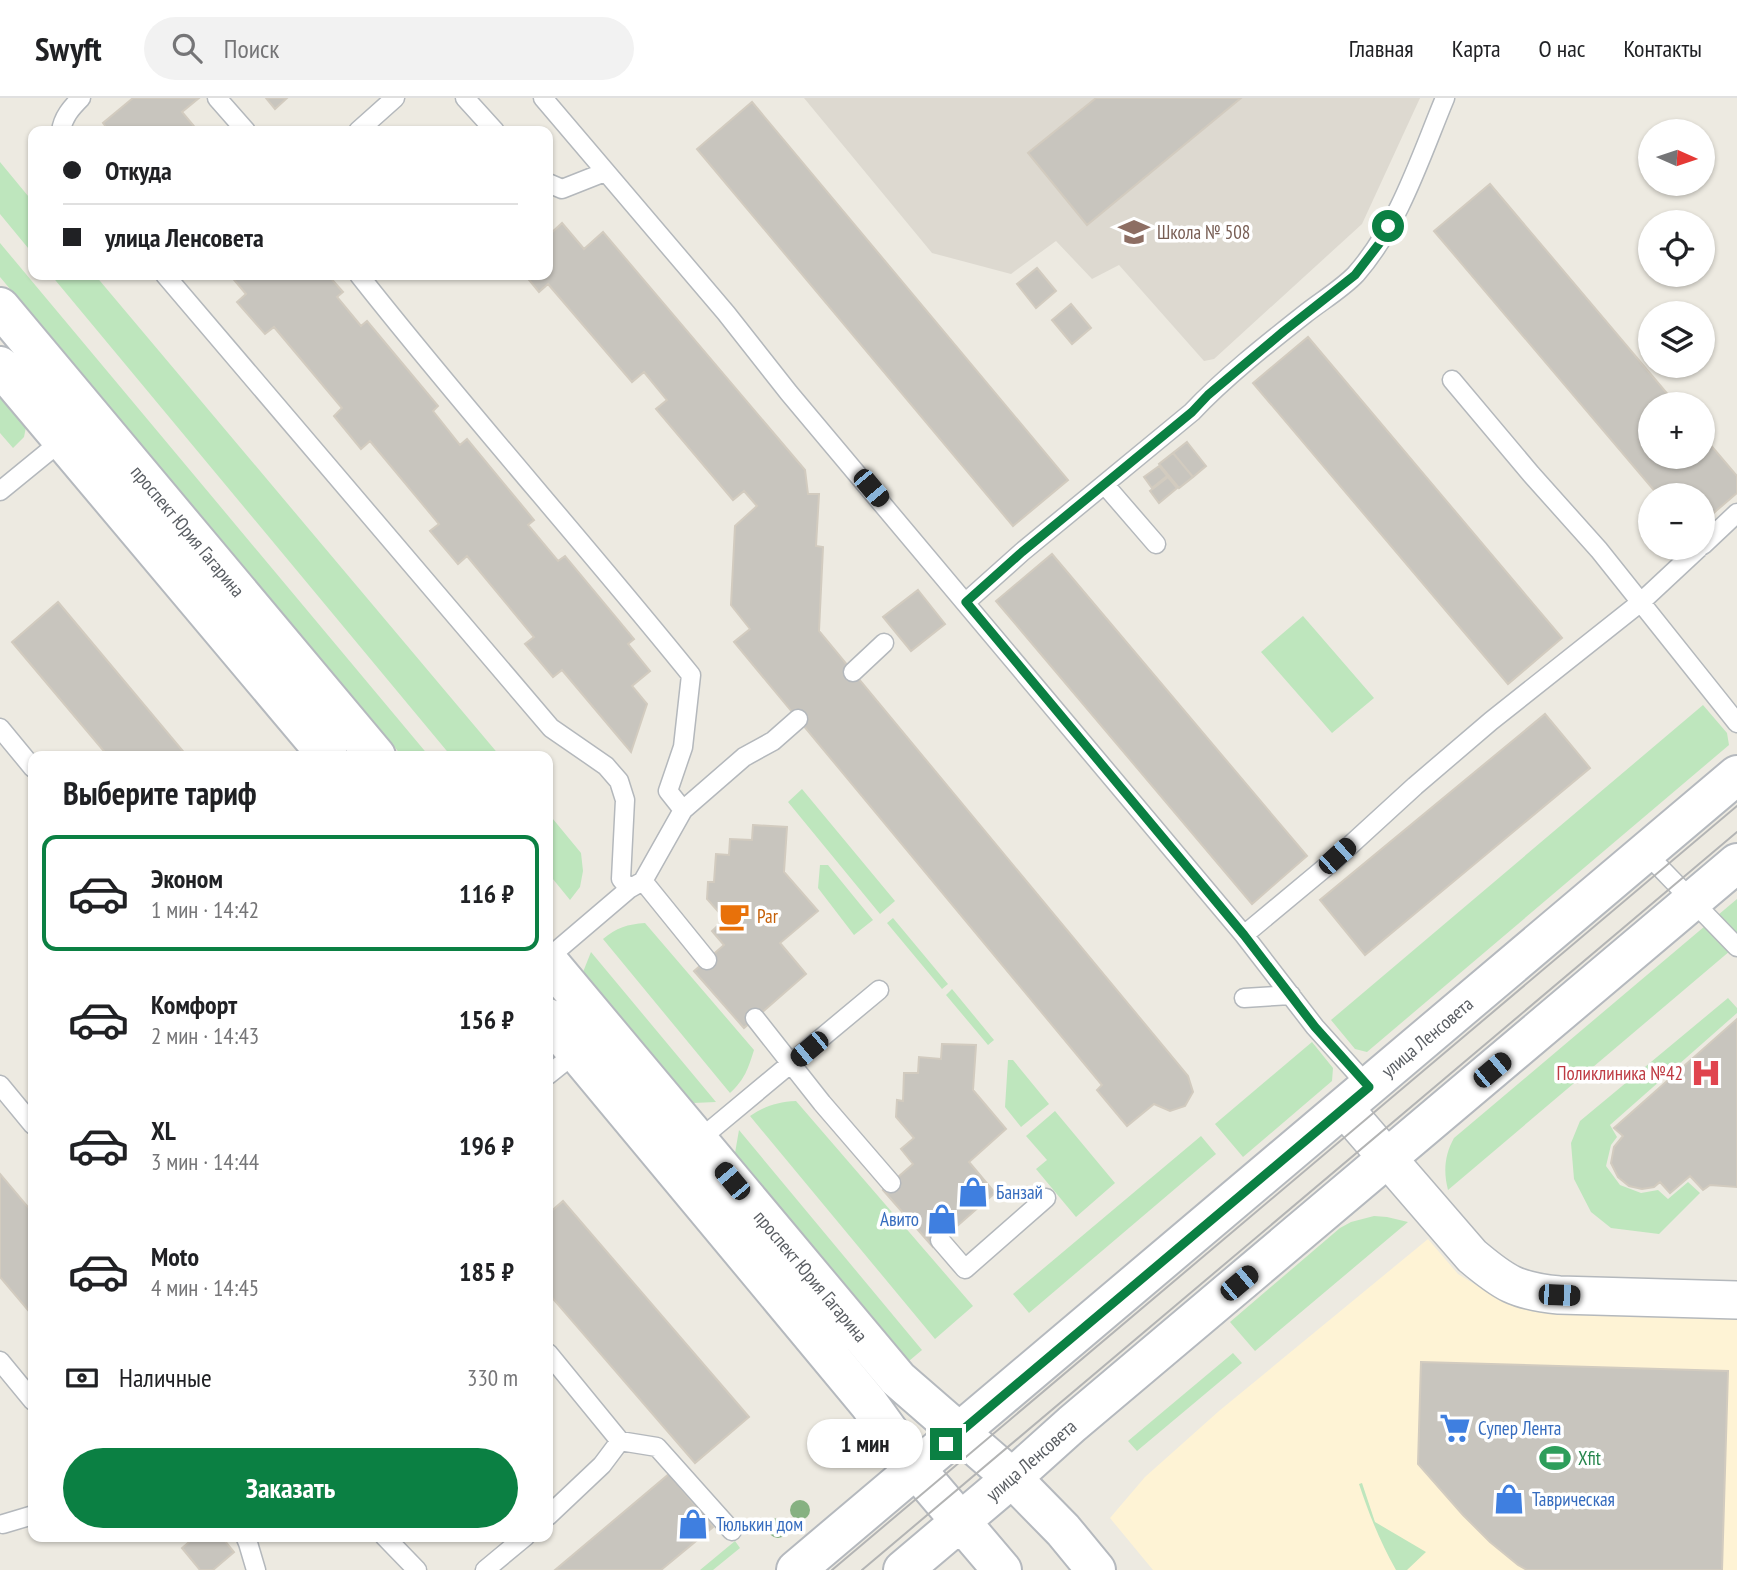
<!DOCTYPE html>
<html lang="ru">
<meta charset="utf-8">
<style>
:root{--surface:#fff;--page:#f2f2f2;--text:#202124;--muted:#757577;--line:#e0e0e0;--accent:#0b8043}
body{margin:0;font-family:"PT Sans Narrow",sans-serif;background:var(--page);color:var(--text);height:100vh;display:flex;flex-direction:column;font-size:26px;white-space:nowrap}
*{box-sizing:border-box;margin:0}
p{font-size:23px;color:var(--muted)}
.icon{flex:none;width:38px;height:38px;fill:none;stroke:currentColor;stroke-width:2;stroke-linecap:round;stroke-linejoin:round}
.map{position:relative;flex:1;overflow:hidden}
.sheet{position:absolute;left:28px;top:653px;width:525px;height:791px;display:flex;flex-direction:column;background:var(--surface);border-radius:14px;box-shadow:0 2px 5px #0004}
.sheet>*{flex:none}
.hud{position:absolute;left:28px;top:28px;width:525px;height:154px;border-radius:14px;box-shadow:0 2px 5px #0004;display:grid;align-content:center;height:154px;padding:0 35px;background:var(--surface)}
.needle{width:46px;rotate:93deg}
.tools{position:absolute;left:1638px;top:21px;display:grid;gap:14px}
.tools a{display:grid;place-items:center;width:77px;height:77px;border-radius:50%;background:var(--surface);box-shadow:0 2px 5px #0004;font-size:35px}
.end{position:absolute;width:32px;height:32px;margin:-16px;border:9px solid #0b8043;background:#fff;box-shadow:0 0 0 4px #fff}
.from{border-radius:50%}
.bubble{position:absolute;height:49px;border-radius:24px;background:var(--surface);box-shadow:0 2px 5px #0004;font-size:23px;font-weight:700;line-height:49px;text-align:center}
.car{position:absolute;width:21px;height:42px;margin:-21px -10px;border-radius:9px;box-shadow:0 0 5px 2px #0007;background:linear-gradient(#222 24%,#8ab4d8 0 40%,#222 0 76%,#8ab4d8 0 86%,#222 0)}
.hud b{display:flex;align-items:center;gap:24px;height:66px;font-size:26px}
.hud b+b{border-top:2px solid var(--line)}
.hud i{width:18px;height:18px;background:var(--text)}
ul{padding:0;list-style:none}
li{display:flex;align-items:center;gap:21px;height:116px;margin:0 14px 10px;padding:0 21px;border:4px solid transparent;border-radius:14px}
li div{flex:1}
li b{display:block;font-size:26px}
li em{font-style:normal;font-weight:700}
li.selected{border-color:var(--accent)}
li>.icon{width:63px;height:63px;stroke-width:1.5}
h2{padding:0 35px;font-size:32px;line-height:84px}
.pay{display:flex;align-items:center;gap:18px;height:77px;padding:0 35px;font-size:26px}
.pay p{margin-inline-start:auto}
.cta{display:flex;gap:14px;margin-top:auto;padding:14px 35px}
.cta a{flex:1;height:80px;border-radius:42px;background:var(--accent);color:#fff;font-size:28px;font-weight:700;line-height:80px;text-align:center}
header{display:flex;align-items:center;gap:42px;box-sizing:border-box;height:98px;padding:0 35px;background:var(--surface);border-bottom:2px solid var(--line)}
header strong{font-size:33px}
nav{display:flex;gap:38px;margin-inline-start:auto;font-size:24px}
.search{width:490px;height:63px;background:var(--page);display:flex;align-items:center;gap:18px;box-sizing:border-box;padding:0 24px;border-radius:38px;color:var(--muted);font-size:26px}
.map>svg:first-child{display:block}
.commercial{fill:#fef3d5}
.education{fill:#ddd9d0}
.green{fill:#bee6bd}
.building{fill:#c8c5be;stroke:#d2cbbf;stroke-width:2}
.lines{fill:none;stroke-linecap:round;stroke-linejoin:round}
.lane-casing{stroke:#b4b8bc;stroke-width:21}
.street-casing{stroke:#b4b8bc;stroke-width:40}
.secondary-casing{stroke:#b5b9be;stroke-width:42}
.lane{stroke:#fff;stroke-width:18}
.street{stroke:#fff;stroke-width:37}
.secondary{stroke:#fff;stroke-width:38}
.tram{stroke:#b3b4b4;stroke-width:2}
.tree{fill:#86b181}
.route{stroke:#0b8043;stroke-width:9}
.labels{text-anchor:middle;dominant-baseline:central;stroke-width:7;stroke-linejoin:round;paint-order:stroke}
.education-label{font-size:19px;fill:#785e54;stroke:#fff;text-anchor:start}
.street-label{font-size:19px;fill:#5a5e63;stroke:#fff}
.food-label{font-size:19px;fill:#c56008;stroke:#fff;text-anchor:start}
.health-label{font-size:19px;fill:#be3a42;stroke:#fff;text-anchor:end}
.shop-label{font-size:19px;fill:#366cbe;stroke:#fff;text-anchor:start}
.leisure-label{font-size:19px;fill:#27864d;stroke:#fff;text-anchor:start}
</style>
<header>
<strong>Swyft</strong>
<div class="search"><svg class="icon" aria-label="search" viewBox="0 0 24 24"><circle cx="10" cy="10" r="6"/><path d="M15 15l6 6"/></svg>Поиск</div>
<nav><a>Главная</a><a>Карта</a><a>О нас</a><a>Контакты</a></nav>
</header>
<div class="map">
<svg width="1737" height="1472" viewBox="0 0 1737 1472">
<rect width="100%" height="100%" fill="#edeae1"/>
<path class="commercial" d="M1428,1141L1458,1176L1507,1206L1532,1213L1557,1216L1737,1221V1472H1153L1110,1420L1145,1379L1219,1313Z"/>
<path class="education" d="M804,0H1420L1362,126L1214,261L1204,263L1119,167L1092,181L1056,143L1011,176L932,155Z"/>
<path class="green" d="M0,64L33,104V156L0,116Z
M0,145L429,658H402L0,179Z
M51,177H95L500,658H451Z
M0,298L26,329L24,339L13,350L0,335Z
M1303,518L1374,600L1332,635L1261,554Z
M1703,607L1727,635L1729,647L1367,954L1355,951L1331,922Z
M802,691L895,803L880,816L788,704Z
M548,715L581,755L583,773L580,789L570,802L548,775Z
M820,767H828L873,822L854,837L818,790Z
M1737,801V847L1448,1092C1443,1073 1445,1056 1454,1040Z
M893,820L948,886L942,891L887,825Z
M645,825L754,952C748,971 745,981 730,995L603,841C616,830 628,826 645,825Z
M591,854L716,1004L693,1005L583,874Z
M952,891L994,942L988,947L946,897Z
M1728,900L1737,910V915L1610,1027L1617,1039L1611,1047L1606,1068L1620,1087L1641,1095L1658,1092L1668,1101L1688,1084L1700,1095L1659,1136L1611,1130L1591,1114L1574,1081L1571,1045L1580,1023Z
M1312,944L1333,970L1332,983L1243,1059L1215,1026Z
M1008,962H1013L1049,1006L1021,1029L1005,1009Z
M796,1003L973,1208L935,1241L750,1018C765,1008 777,1004 796,1003Z
M1055,1013L1115,1085L1076,1119L1036,1071L1047,1062L1026,1038Z
M739,1032L922,1252L909,1263L735,1055Z
M1201,1038L1216,1056L1029,1215L1013,1196Z
M1374,1118L1387,1119L1408,1124L1255,1253L1230,1224L1340,1130L1351,1124Z
M1233,1255L1242,1265L1137,1353L1128,1343Z
M1362,1385L1375,1424L1426,1454L1407,1472H1396C1380,1444 1369,1416 1359,1386Z
M735,1443L740,1450L713,1472H700Z"/>
<path class="building" d="M133,0H199L182,14L198,33H109L103,25Z
M266,0H287L275,11Z
M1096,0H1241L1087,127L1028,55Z
M752,4L1068,382L1013,428L697,51Z
M1490,86L1676,306H1650V359H1703V338L1737,378V395L1703,424V397H1658L1434,133Z
M562,125L584,151L603,134L805,372L808,396H819L816,448L823,449L819,533L1188,978L1193,994L1185,1008L1170,1013L1154,1006L1127,1028L1097,992L1102,987L734,544L750,531L731,507L735,428L757,408L744,393L733,402L656,311L667,302L644,274L632,284L548,186L539,194L525,177H548V136L549,137Z
M1037,170L1056,193L1036,210L1017,186Z
M230,177H328L343,194L337,199L361,228L367,223L438,308L433,313L460,347L467,341L534,422L528,427L558,463L565,458L634,541L628,546L650,573L632,588L647,606L631,654L562,572L553,579L525,546L534,539L467,458L458,466L430,433L439,426L370,343L361,351L334,318L342,310L274,229L265,236L237,204L246,196Z
M1071,206L1091,230L1072,246L1052,222Z
M1308,239L1562,540L1508,586L1253,285Z
M1187,344L1206,368L1193,379L1173,355Z
M1173,355L1193,379L1179,390L1159,366Z
M1159,368L1167,378L1152,390L1144,379Z
M1168,379L1177,390L1159,405L1150,393Z
M1052,456L1307,758L1252,806L996,503Z
M918,492L945,526L911,553L883,519Z
M58,504L187,658H108L12,544Z
M1545,616L1590,670L1365,857L1320,802Z
M753,727L787,729L784,774L818,813L780,845L806,876L744,930L694,873L724,847L712,833L725,821L707,801L708,784H714L716,756L729,757L730,741L752,742Z
M1737,921V1089L1710,1087L1703,1092L1690,1078L1670,1095L1660,1084L1654,1089L1642,1091L1629,1088L1618,1079L1611,1065L1614,1049L1623,1038L1614,1030Z
M942,946L976,947L973,992L1006,1031L969,1064L995,1095L933,1149L883,1092L913,1066L901,1051L914,1040L896,1019L897,1002L903,1003L904,975H918L919,959L941,961Z
M0,1076L33,1115V1218L0,1179Z
M563,1103L749,1319L695,1365L548,1195V1116Z
M1421,1264L1728,1273L1722,1472H1527L1518,1467L1490,1444L1463,1417L1418,1366Z
M669,1376L713,1429L661,1472H555Z
M196,1438H221L234,1454L213,1472H200L182,1450Z"/>
<g class="lines">
<g class="lane-casing">
<path id="lane" d="M217,0L246,33
M465,0L495,33
M543,0L726,215L789,295L1244,837L1315,929L1369,989
M61,33C63,19 71,10 81,0
M358,33L395,0
M548,85L562,91L605,74
M165,177L551,630L606,668L619,683L625,702L621,781L629,791
M359,177C466,313 582,442 691,577L683,649L668,693L683,712
M1452,282L1531,376L1599,452L1737,625
M1105,387L1156,446
M0,393L65,340
M1703,447L1737,415
M966,504L1022,454L1192,314C1225,279 1267,246 1305,216C1320,204 1343,190 1356,176C1399,127 1420,60 1445,0
M853,574L884,545
M0,630L33,670
M1645,754L1737,849
M643,783L707,862
M1244,837L1333,763L1415,688L1491,623L1641,504L1699,450
M548,860L629,791L643,783L683,712L744,659L773,643L798,621
M1244,900L1291,897
M755,920L822,1005L891,1085
M548,977L578,953
M0,987L33,1027
M694,1046L879,892
M940,1142L965,1171L1046,1100
M548,1255L620,1343L602,1367L548,1418
M0,1263L33,1303
M620,1343L657,1349L732,1433
M3,1426L33,1417
M245,1438L248,1445L256,1472
M384,1438L417,1472
M485,1472L526,1438"/>
</g>
<g class="street-casing">
<path id="street" d="M1344,1010L1472,1158C1504,1185 1516,1193 1559,1197L1737,1202"/>
</g>
<g class="secondary-casing">
<path id="secondary" d="M0,209L376,658
M0,268L328,658
M548,863L898,1281L1012,1380L1063,1432L1096,1472
M548,920L869,1306L916,1371L1002,1472
M796,1472L1737,677
M903,1472L1012,1380L1072,1326L1737,765"/>
</g>
<use href="#lane" class="lane"/>
<use href="#street" class="street"/>
<use href="#secondary" class="secondary"/>
<path class="tram" d="M832,1472L1737,708
M862,1472L1737,734"/>
</g>
<g class="tree">
<circle cx="800" cy="1412" r="10"/>
<circle cx="778" cy="1430" r="10"/>
</g>
<g class="lines">
<path class="route" d="M946,1346L1369,989L1315,929L1244,837L966,504L1022,454L1192,314L1208,297L1284,233L1355,177L1382,142L1388,128"/>
</g>
<defs>
<g id="school-bare" transform="scale(2.415)"><path d="M0-5L7-2L0 1L-7-2ZM-4 1L0 2.5L4 1V4Q0 6-4 4Z" fill="#8d6e63" stroke="#fff" stroke-width="2.5" paint-order="stroke"/></g>
<g id="cafe-bare" transform="scale(2.415)"><path d="M-5.5-4.5H6V0H3Q3 3.5 0 3.5H-2.5Q-5.5 3.5-5.5 0ZM3-3.2v2h1.7v-2ZM-6 4.5H4V6H-6Z" fill="#e8710a" stroke="#fff" stroke-width="2.5" paint-order="stroke"/></g>
<g id="hospital-bare" transform="scale(2.415)"><path d="M-5-5h3v3.5h4V-5h3V5h-3V1.5h-4V5h-3Z" fill="#e0444e" stroke="#fff" stroke-width="2.5" paint-order="stroke"/></g>
<g id="shop-bare" transform="scale(2.415)"><path d="M-5-2.5h2.3a2.7 3.5 0 0 1 5.4 0H5L5.5 6h-11ZM-1.5-2.5h3a1.5 2.3 0 0 0-3 0Z" fill="#3f7fe0" stroke="#fff" stroke-width="2.5" paint-order="stroke"/></g>
<g id="supermarket-bare" transform="scale(2.415)"><path d="M-6-5.5h2.5l.6 2H6L4.5 2H-2.5L-4.4-4H-6ZM-1.5 3.2a1.3 1.3 0 1 0 .1 0ZM3 3.2a1.3 1.3 0 1 0 .1 0Z" fill="#3f7fe0" stroke="#fff" stroke-width="2.5" paint-order="stroke"/></g>
<g id="stadium-bare" transform="scale(2.415)"><path d="M0-5a6.5 5 0 1 0 0 10a6.5 5 0 1 0 0-10ZM-3.5-1.8h7v3.6h-7Z" fill="#2e9e5b" stroke="#fff" stroke-width="2.5" paint-order="stroke"/></g>
</defs>
<g fill-rule="evenodd">
<use href="#school-bare" x="1134" y="134"/>
<use href="#cafe-bare" x="734" y="818"/>
<use href="#hospital-bare" x="1706" y="975"/>
<use href="#shop-bare" x="973" y="1094"/>
<use href="#shop-bare" x="942" y="1121"/>
<use href="#supermarket-bare" x="1455" y="1330"/>
<use href="#stadium-bare" x="1555" y="1360"/>
<use href="#shop-bare" x="1509" y="1401"/>
<use href="#shop-bare" x="693" y="1426"/>
</g>
<g class="labels">
<g class="education-label">
<text x="1157" y="134">Школа № 508</text>
</g>
<g class="street-label">
<text transform="translate(188 433) rotate(50)">проспект Юрия Гагарина</text>
<text transform="translate(1427 939) rotate(-40)">улица Ленсовета</text>
<text transform="translate(811 1178) rotate(50)">проспект Юрия Гагарина</text>
<text transform="translate(1031 1362) rotate(-41)">улица Ленсовета</text>
</g>
<g class="food-label">
<text x="757" y="818">Par</text>
</g>
<g class="health-label">
<text x="1683" y="975">Поликлиника №42</text>
</g>
<g class="shop-label">
<text x="996" y="1094">Банзай</text>
<text x="919" y="1121" text-anchor="end">Авито</text>
<text x="1478" y="1330">Супер Лента</text>
<text x="1532" y="1401">Таврическая</text>
<text x="716" y="1426">Тюлькин дом</text>
</g>
<g class="leisure-label">
<text x="1578" y="1360">Xfit</text>
</g>
</g>
</svg>
<div class="tools">
<a><svg class="needle" viewBox="-14 -14 28 28"><path d="M0-13l5 13h-10z" fill="#e53935"/><path d="M0 13l5-13h-10z" fill="#757577"/></svg></a>
<a><svg class="icon" aria-label="locate" viewBox="0 0 24 24"><circle cx="12" cy="12" r="6"/><path d="M12 2v4M12 18v4M2 12h4M18 12h4"/></svg></a>
<a><svg class="icon" aria-label="layers" viewBox="0 0 24 24"><path d="M12 4l9 5-9 5-9-5zM3 14l9 5 9-5"/></svg></a>
<a>+</a>
<a>−</a>
</div>
<i class="end from" style="left:1388px;top:128px"></i>
<i class="end" style="left:946px;top:1346px"></i>
<div class="bubble" style="left:807px;top:1321px;width:116px">1 мин</div>
<i class="car" style="left:871px;top:390px;rotate:140deg"></i>
<i class="car" style="left:1337px;top:758px;rotate:48deg"></i>
<i class="car" style="left:809px;top:951px;rotate:230deg"></i>
<i class="car" style="left:1492px;top:972px;rotate:50deg"></i>
<i class="car" style="left:732px;top:1083px;rotate:320deg"></i>
<i class="car" style="left:1239px;top:1185px;rotate:50deg"></i>
<i class="car" style="left:1559px;top:1197px;rotate:92deg"></i>
<div class="hud">
<b><i class="from"></i>Откуда</b>
<b><i></i>улица Ленсовета</b>
</div>
<section class="sheet">
<h2>Выберите тариф</h2>
<ul>
<li class="selected"><svg class="icon" aria-label="car" viewBox="0 0 24 24"><path d="M5 17H2v-5l4-1 3-4h7l3 4 3 1v5h-3M9 17h6M6 11h13"/><circle cx="7" cy="17" r="2"/><circle cx="17" cy="17" r="2"/></svg><div><b>Эконом</b><p>1 мин · 14:42</p></div><em>116 ₽</em></li>
<li><svg class="icon" aria-label="car" viewBox="0 0 24 24"><path d="M5 17H2v-5l4-1 3-4h7l3 4 3 1v5h-3M9 17h6M6 11h13"/><circle cx="7" cy="17" r="2"/><circle cx="17" cy="17" r="2"/></svg><div><b>Комфорт</b><p>2 мин · 14:43</p></div><em>156 ₽</em></li>
<li><svg class="icon" aria-label="car" viewBox="0 0 24 24"><path d="M5 17H2v-5l4-1 3-4h7l3 4 3 1v5h-3M9 17h6M6 11h13"/><circle cx="7" cy="17" r="2"/><circle cx="17" cy="17" r="2"/></svg><div><b>XL</b><p>3 мин · 14:44</p></div><em>196 ₽</em></li>
<li><svg class="icon" aria-label="car" viewBox="0 0 24 24"><path d="M5 17H2v-5l4-1 3-4h7l3 4 3 1v5h-3M9 17h6M6 11h13"/><circle cx="7" cy="17" r="2"/><circle cx="17" cy="17" r="2"/></svg><div><b>Moto</b><p>4 мин · 14:45</p></div><em>185 ₽</em></li>
</ul>
<div class="pay"><svg class="icon" aria-label="cash" viewBox="0 0 24 24"><path d="M3 7h18v10H3z"/><circle cx="12" cy="12" r="2"/></svg>Наличные<p>330 m</p></div>
<div class="cta"><a>Заказать</a></div>
</section>
</div>
